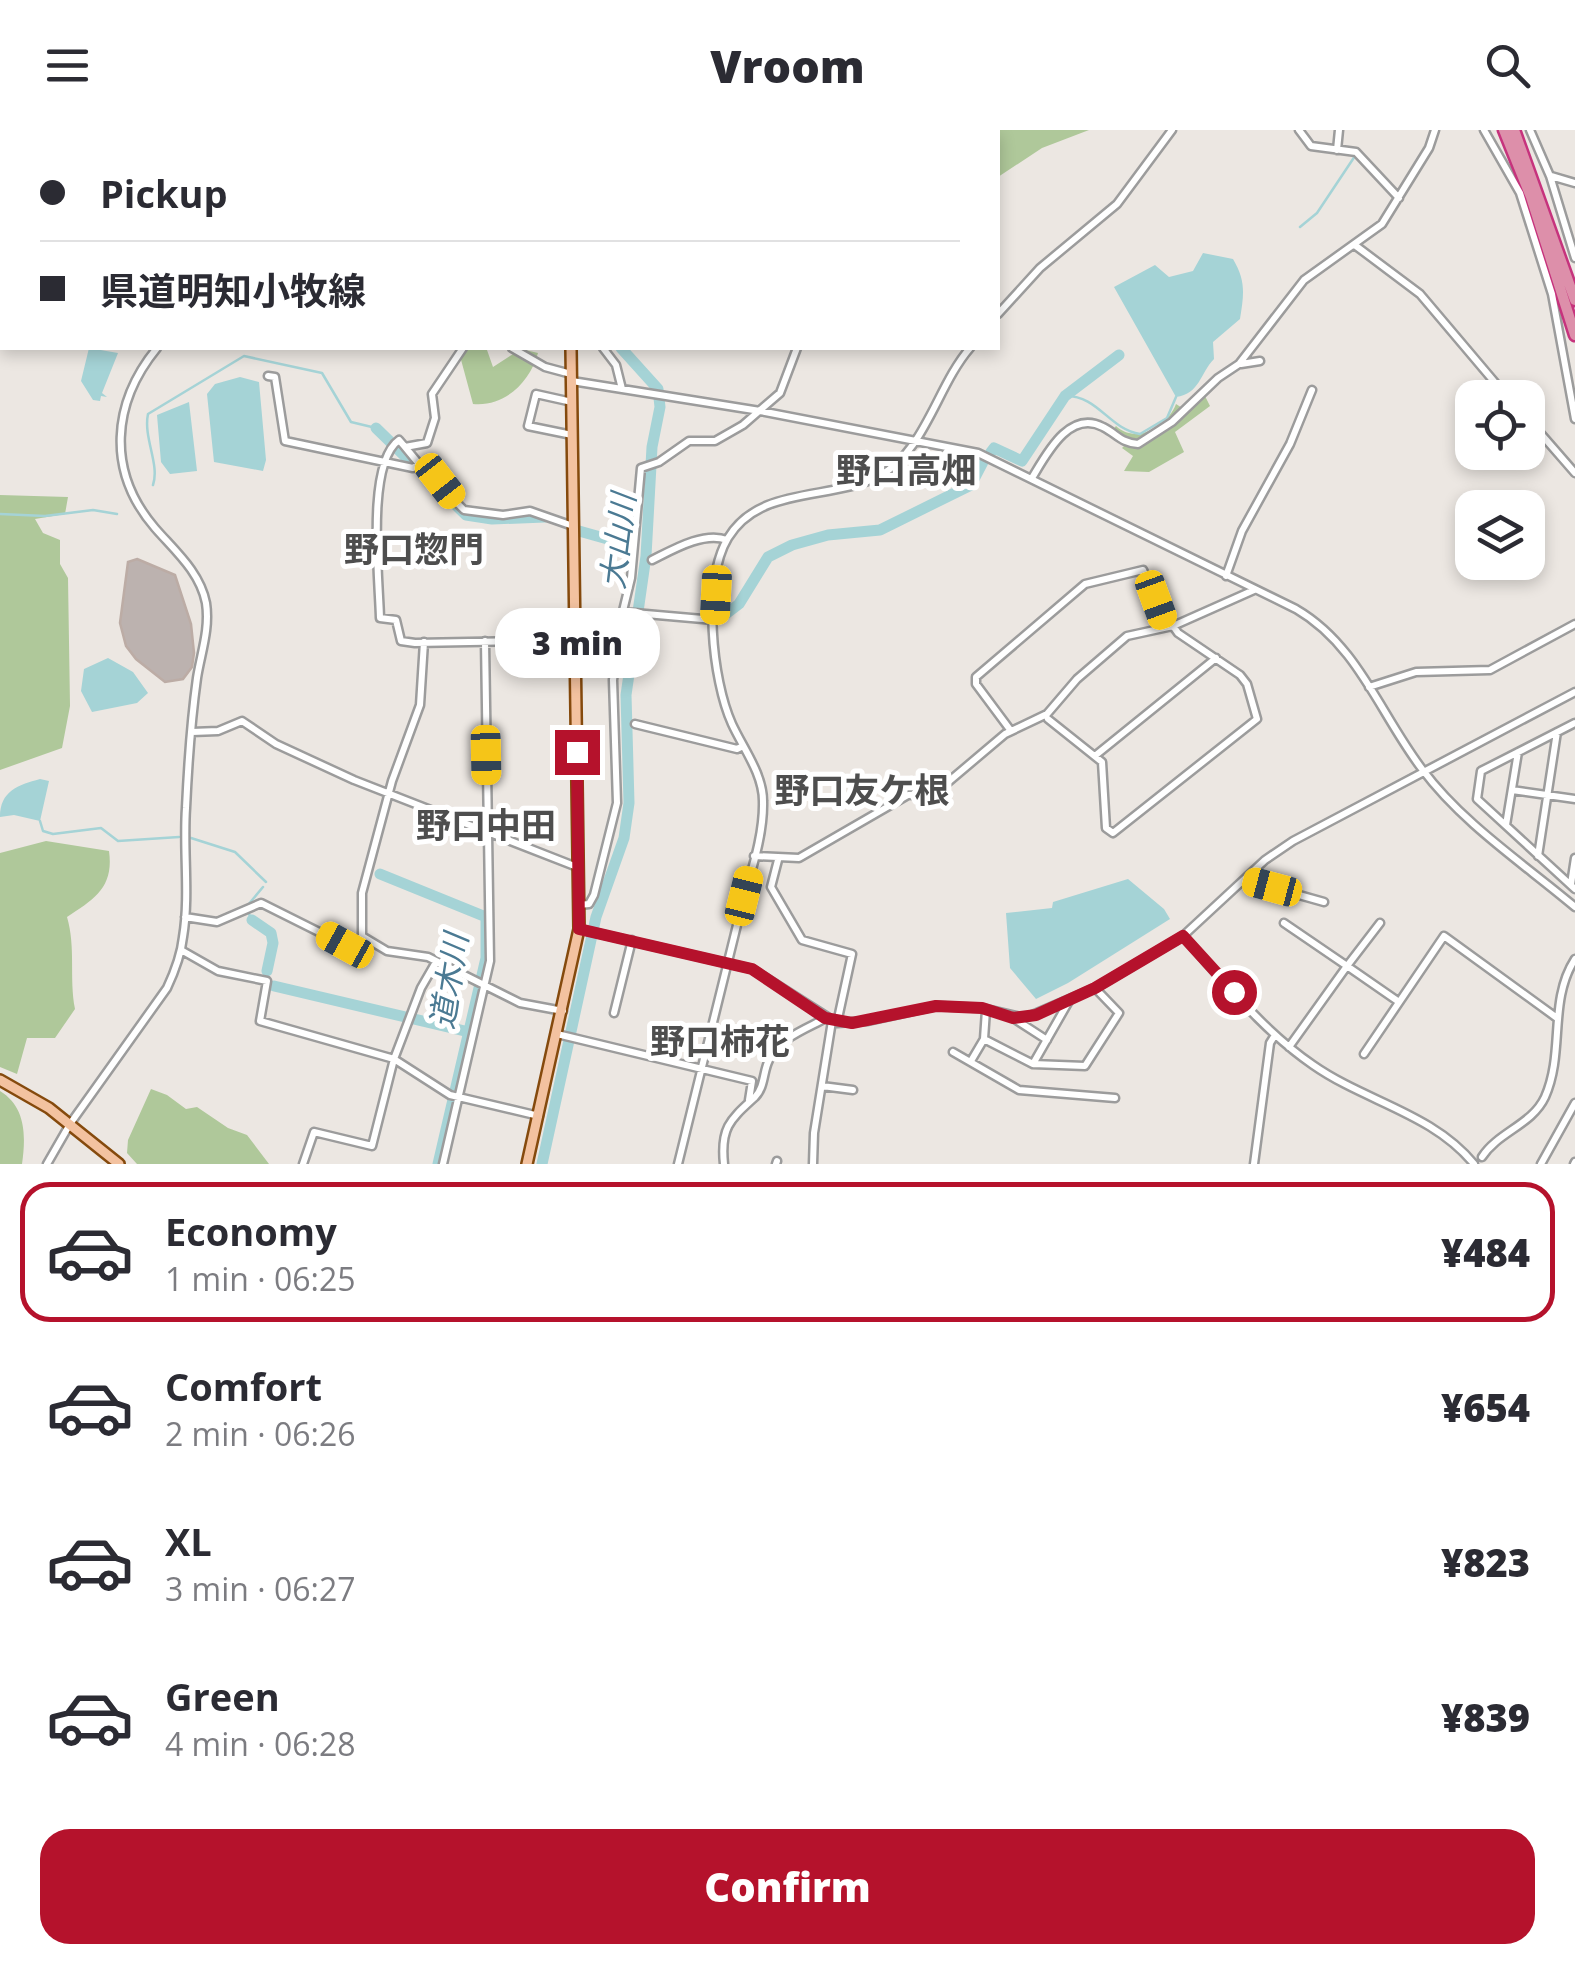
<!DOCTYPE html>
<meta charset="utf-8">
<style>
:root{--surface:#fff;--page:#f2f2f3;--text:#2b2b33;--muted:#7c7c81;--line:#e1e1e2;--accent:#b5122c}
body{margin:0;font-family:"Open Sans","Noto Sans JP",sans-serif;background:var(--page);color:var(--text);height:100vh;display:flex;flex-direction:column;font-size:38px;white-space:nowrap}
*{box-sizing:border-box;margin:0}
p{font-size:32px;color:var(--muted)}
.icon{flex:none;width:55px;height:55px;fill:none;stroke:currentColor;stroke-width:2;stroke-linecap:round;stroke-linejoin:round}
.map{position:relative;height:1034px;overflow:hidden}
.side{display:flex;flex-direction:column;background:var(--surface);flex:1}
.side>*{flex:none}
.hud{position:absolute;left:0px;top:0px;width:1000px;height:220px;box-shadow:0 5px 15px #0003;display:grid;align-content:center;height:220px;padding:0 40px;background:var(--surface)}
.fabs{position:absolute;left:1455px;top:250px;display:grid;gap:20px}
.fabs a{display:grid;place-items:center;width:90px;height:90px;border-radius:20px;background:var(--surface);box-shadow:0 5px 15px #0003;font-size:50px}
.end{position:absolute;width:45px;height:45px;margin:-22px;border:12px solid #b5122c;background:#fff;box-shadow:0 0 0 5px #fff}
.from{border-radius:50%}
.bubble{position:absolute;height:70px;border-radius:30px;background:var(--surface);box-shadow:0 5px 15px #0003;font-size:32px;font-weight:800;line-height:70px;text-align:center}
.car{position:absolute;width:30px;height:60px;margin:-30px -15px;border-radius:12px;box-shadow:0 0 8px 2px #0007;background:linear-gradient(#f5c518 24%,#345 0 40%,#f5c518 0 76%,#345 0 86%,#f5c518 0)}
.hud b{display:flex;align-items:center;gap:35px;height:95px;font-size:38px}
.hud b+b{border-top:2px solid var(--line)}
.hud i{width:25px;height:25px;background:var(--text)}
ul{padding:18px 0 0;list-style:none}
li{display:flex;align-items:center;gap:30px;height:140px;margin:0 20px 15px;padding:0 20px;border:5px solid transparent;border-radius:30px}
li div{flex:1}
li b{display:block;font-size:38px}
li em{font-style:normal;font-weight:800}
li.selected{border-color:var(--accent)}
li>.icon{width:90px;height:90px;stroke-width:1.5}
.primary-button{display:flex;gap:20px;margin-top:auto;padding:20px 40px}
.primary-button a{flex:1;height:115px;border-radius:30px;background:var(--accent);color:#fff;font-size:40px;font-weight:800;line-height:115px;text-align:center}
header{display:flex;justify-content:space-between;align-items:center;height:130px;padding:0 40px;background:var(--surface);font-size:45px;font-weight:800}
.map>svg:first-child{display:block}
.forest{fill:#afc89a}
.water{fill:#a5d3d6}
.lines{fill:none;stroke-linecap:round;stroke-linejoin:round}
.stream{stroke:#a5d3d6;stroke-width:2.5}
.river{stroke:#a5d3d6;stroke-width:11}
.building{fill:#bcb2af;stroke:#bcaca5;stroke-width:2.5}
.minor-casing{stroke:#9c9c9c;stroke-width:11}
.major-casing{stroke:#854a0d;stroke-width:14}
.highway-casing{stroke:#c6337d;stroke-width:15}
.minor{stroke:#fff;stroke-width:6}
.major{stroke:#f3c2a0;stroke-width:9}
.highway{stroke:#dd8faa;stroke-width:10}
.route{stroke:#b5122c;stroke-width:12}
.labels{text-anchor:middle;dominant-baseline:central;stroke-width:10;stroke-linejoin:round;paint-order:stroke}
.water-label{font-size:32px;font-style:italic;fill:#4b7a93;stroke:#fff}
.quarter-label{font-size:35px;font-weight:bold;fill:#4e4e4e;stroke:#fff}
</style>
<header><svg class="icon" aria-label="menu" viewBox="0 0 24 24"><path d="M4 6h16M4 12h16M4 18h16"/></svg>Vroom<svg class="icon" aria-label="search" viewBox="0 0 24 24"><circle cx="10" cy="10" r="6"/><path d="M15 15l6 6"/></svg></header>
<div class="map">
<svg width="1575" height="1034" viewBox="0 0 1575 1034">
<rect width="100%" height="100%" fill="#ece7e2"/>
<path class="forest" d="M909,0H1089L1042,18L998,47V2Z
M466,218L487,220L493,237L521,219L538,223C530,252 505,277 473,274L460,226Z
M1205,266L1210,276L1175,302L1184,322L1149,342L1124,341L1133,326L1122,318L1130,310L1112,301L1116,296C1136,315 1168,296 1176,274L1187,281Z
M0,365L68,367L65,384L35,389L43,403L60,410V434L68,448L70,576L62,618L0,640Z
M46,711L109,721C114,757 95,769 67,787C76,818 69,847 75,879L55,908H27L17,944L0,937V723Z
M151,959L167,965L186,979L197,977L228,998L247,1005L269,1034H137L127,1023L128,1010Z
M0,961C26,977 26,1006 22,1034H0Z"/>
<path class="water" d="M1203,123L1233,129C1246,151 1244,164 1240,189L1213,212L1214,229C1200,243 1200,264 1176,267L1114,157L1155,135L1169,147L1193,141Z
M89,218L118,223L102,263L107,267L101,266L100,271L93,270L81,251Z
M240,247L259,252L266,330L263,341L214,332L207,264L215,254Z
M189,272L197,341L170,344L161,332L157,285Z
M108,528L133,542L148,563L137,573L92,582L81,561L84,539Z
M40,649L49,651L40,691L14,685L0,687C0,661 18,655 40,649Z
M1128,749L1164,779L1170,789L1068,853L1036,869L1010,838L1006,783L1052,778L1053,772Z"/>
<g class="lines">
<path class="stream" d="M1300,97L1317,83L1355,26
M1065,266C1098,265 1109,299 1140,304L1167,288L1176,267
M153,355C160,334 143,308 148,284L244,226L322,243L351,292L376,298
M0,384L45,386L93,380L117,384
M40,691L43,701L53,704L101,698L118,711L179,707
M191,708L235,722L266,752
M248,775L263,757
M248,782L252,790"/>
<path class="river" d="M550,0V2
M793,0V2
M376,298L414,335
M991,322L994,318L1022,331L1065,266L1119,225
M420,340L466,385L492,389L545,387
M579,401L629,415
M722,487L739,474L768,427L792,415L828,405L880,400L971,355L983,332
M380,744L486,787V828L438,1034
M252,790L271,803L273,813L267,841
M274,856L469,902
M542,1034L596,787L624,708L629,673L626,565L646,426L652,317L660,277L658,259L621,218"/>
</g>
<path class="building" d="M137,429L175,445L191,494L194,523L192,537L183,549L165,552L136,529L126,516L120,493L128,432Z"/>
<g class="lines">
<g class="minor-casing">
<path id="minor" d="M474,0V2
M530,0L531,2
M720,0L721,2
M785,0V2
M1299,0L1311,16L1356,22L1399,68
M1484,0L1520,63L1552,164L1575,289
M1530,0L1550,46L1575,128
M275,2L276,0
M377,2L378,0
M880,2L881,0
M1337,20L1339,0
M1551,46L1575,53
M1356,116L1420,164L1508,268
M998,184L1040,138L1117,74L1172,0
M0,189L2,188
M512,218L545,237L571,244
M603,218L616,235L622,259
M1241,234L1260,231
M268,246L275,247L285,311L413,338L419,334L464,380L503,385L530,381L573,396
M572,251L760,281L978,323L1296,479C1358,515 1380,584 1422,639C1462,693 1524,734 1575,777
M1528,289L1575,343
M572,305L528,296L536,264L572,272
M405,317L399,310C366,333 379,448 380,488L396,490L401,511L415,513L574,510
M419,334L405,317L427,313L435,288L432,264L463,218
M1032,348C1046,325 1069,279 1103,297C1117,304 1121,313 1138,314L1172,292L1218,248L1239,234L1304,150L1382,94L1429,18L1435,0
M652,430C672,420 704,401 727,410
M1226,446L1242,401L1290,314L1312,260
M623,482L714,490
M1369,557L1416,542L1490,540L1575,494
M1048,589L1102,632L1106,698L1113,703L1257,589L1247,554L1240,545L1178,503L1173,496
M1575,593L1481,641L1477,669L1575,759
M635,594L737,619L743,616
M1011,601L976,554V547L1085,454L1143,440L1167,497
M192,602L218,601L242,591L276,614L354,650L577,737
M1096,625L1216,528
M1512,660L1575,669
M1506,695L1518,622
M754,726L799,728L908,665L934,664L1005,604L1047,584L1077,549L1127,506L1173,496L1254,460
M1538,726L1557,602
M778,730L771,757L802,810L852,824L837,893
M1246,750L1324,772
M1571,754L1575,728
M579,775L589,774L594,765L617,673L613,550L621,489L631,448L641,338L659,332L689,311H715L743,295L780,263L797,218
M185,787L217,792L261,773L351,818L362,806V763L392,651L420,575L424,512
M1284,793L1347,836L1289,917
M1380,793L1347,836L1399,872
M579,799L752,839L837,893L868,891L936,876L982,878L1025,888L1095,858L1183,806L1265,730L1293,711L1575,562
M362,806L387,821L428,827L520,873L563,881
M1183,806C1224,851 1262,900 1313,935C1366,972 1432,983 1474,1034
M181,820L218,841L267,851L260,891L394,929L450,965L539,986
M986,880L984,909L1033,934L1085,936L1119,883L1095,858
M614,883L632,810
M1013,888L1047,910
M557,904L752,951L749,970
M953,922L1019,960L1115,968
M1364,924L1444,806L1557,888
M971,931L984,909
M1033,934L1069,871
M822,956L853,960
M1482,1027C1498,1002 1532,995 1545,967C1565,922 1548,871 1575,829
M47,1034L70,994L167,858C175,841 181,826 183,807C190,765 183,720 186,678C188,635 191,591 197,548C201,523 210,499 206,473C200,442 175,421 155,398C106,341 112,273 157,218
M303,1034L314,1002L372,1016L394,929L421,858L436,832
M443,1034L490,831L485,511
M678,1034C698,950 720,867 740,783C749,747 764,708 763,671C763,644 743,618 732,594C712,550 702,451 728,408C760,355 831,371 879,346C925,322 937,256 970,218
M724,1034C720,997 731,989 755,967C765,957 763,941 769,930C779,908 806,899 826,888
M776,1034L777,1031
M813,1034L814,1003L832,891
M1254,1034L1270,913L1275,905
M1541,1034L1575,973
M1574,1034L1575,1032"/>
</g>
<g class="major-casing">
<path id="major" d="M537,0V2
M0,950L49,978L119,1034
M527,1034L579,799L571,218"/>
</g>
<g class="highway-casing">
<path id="highway" d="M1504,0L1531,67L1575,205
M1514,0L1575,170"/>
</g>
<use href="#minor" class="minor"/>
<use href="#major" class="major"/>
<use href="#highway" class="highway"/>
</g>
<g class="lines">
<path class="route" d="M577,622L579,799L752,839L825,888L852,893L936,876L982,878L1013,888L1036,885L1095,858L1183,806L1234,862"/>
</g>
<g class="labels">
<g class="water-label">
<text transform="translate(617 411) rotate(-83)">大山川</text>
<text transform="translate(448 851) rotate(-81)">道木川</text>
</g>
<g class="quarter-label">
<text x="906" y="339">野口高畑</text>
<text x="414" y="418">野口惣門</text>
<text x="862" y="659">野口友ケ根</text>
<text x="486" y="694">野口中田</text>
<text x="720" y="910">野口柿花</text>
</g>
</g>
</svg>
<div class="fabs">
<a><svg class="icon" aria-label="locate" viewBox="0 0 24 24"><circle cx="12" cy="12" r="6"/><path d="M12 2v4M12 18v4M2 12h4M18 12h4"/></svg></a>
<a><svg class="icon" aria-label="layers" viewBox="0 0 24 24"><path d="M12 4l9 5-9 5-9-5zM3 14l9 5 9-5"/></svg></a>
</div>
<i class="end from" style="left:1234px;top:862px"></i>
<i class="end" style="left:577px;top:622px"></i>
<div class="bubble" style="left:495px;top:478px;width:165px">3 min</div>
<i class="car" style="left:440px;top:351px;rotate:142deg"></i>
<i class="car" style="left:716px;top:465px;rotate:183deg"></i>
<i class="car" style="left:1156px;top:470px;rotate:160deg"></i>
<i class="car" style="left:486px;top:625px;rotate:179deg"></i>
<i class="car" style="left:1272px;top:757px;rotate:285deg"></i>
<i class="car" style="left:744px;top:766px;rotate:14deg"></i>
<i class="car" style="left:345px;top:815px;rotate:299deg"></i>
<div class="hud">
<b><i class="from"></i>Pickup</b>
<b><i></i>県道明知小牧線</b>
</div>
</div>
<section class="side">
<ul>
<li class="selected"><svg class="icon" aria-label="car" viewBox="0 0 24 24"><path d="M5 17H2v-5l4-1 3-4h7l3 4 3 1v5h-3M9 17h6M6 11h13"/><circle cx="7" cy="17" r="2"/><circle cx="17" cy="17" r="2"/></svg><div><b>Economy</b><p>1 min · 06:25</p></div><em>¥484</em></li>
<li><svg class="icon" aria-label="car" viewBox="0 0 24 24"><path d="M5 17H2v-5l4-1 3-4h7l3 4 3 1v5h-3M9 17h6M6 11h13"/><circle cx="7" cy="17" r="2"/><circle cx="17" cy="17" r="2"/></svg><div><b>Comfort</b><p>2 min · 06:26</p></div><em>¥654</em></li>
<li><svg class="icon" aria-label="car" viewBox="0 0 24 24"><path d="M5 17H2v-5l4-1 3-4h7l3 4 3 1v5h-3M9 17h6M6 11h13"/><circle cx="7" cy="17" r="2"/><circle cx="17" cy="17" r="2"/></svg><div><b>XL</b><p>3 min · 06:27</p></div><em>¥823</em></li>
<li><svg class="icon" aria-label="car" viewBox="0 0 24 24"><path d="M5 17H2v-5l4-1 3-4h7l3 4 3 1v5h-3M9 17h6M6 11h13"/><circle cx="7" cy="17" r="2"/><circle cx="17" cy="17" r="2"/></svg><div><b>Green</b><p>4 min · 06:28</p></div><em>¥839</em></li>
</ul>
<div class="primary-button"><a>Confirm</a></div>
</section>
